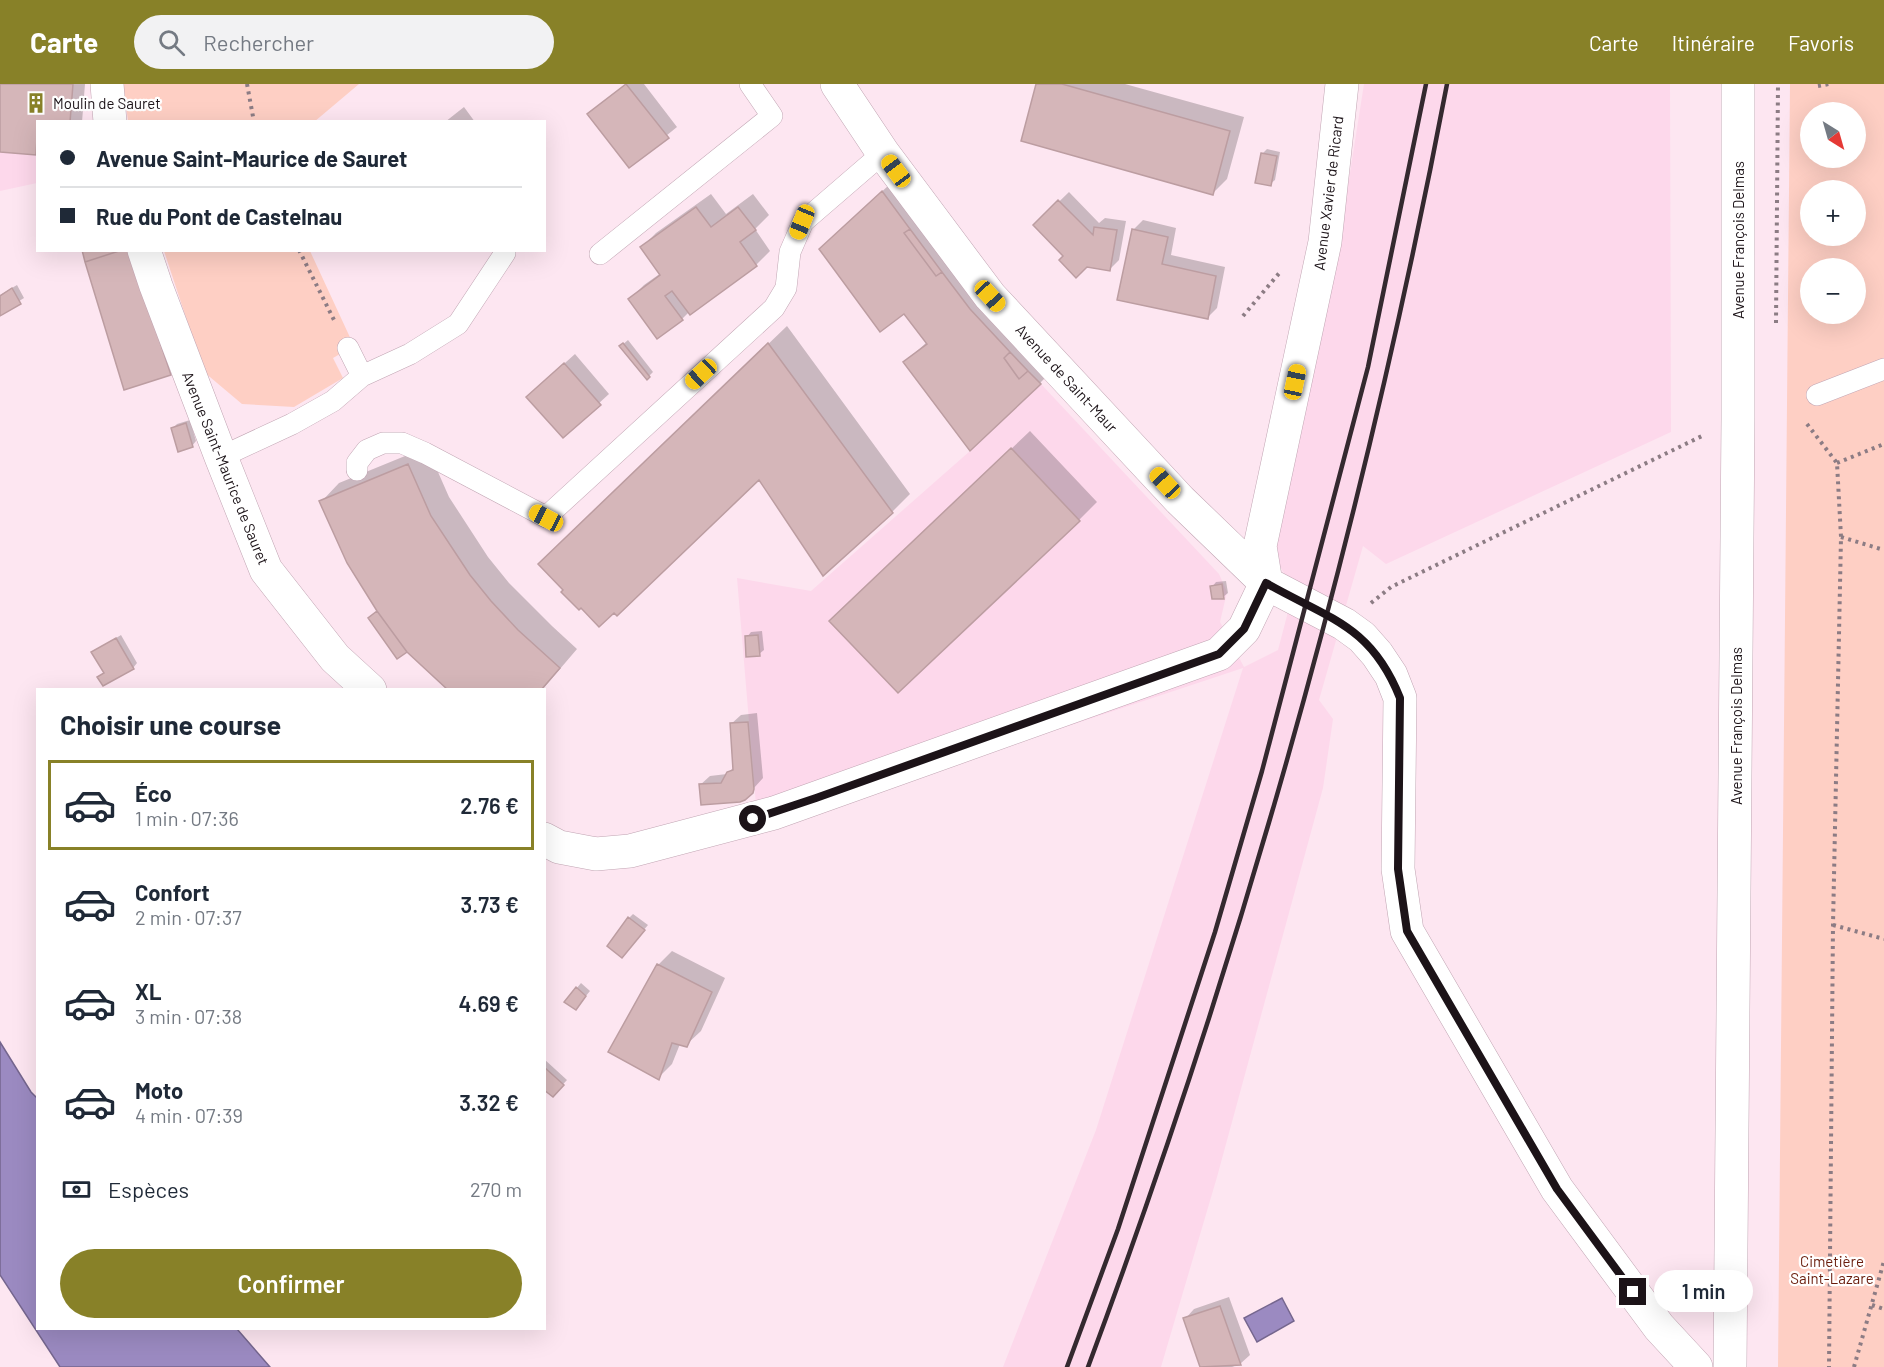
<!DOCTYPE html>
<html lang="fr">
<meta charset="utf-8">
<style>
:root{--surface:#fff;--page:#f2f2f3;--text:#1f2937;--muted:#747a83;--line:#e0e1e3;--accent:#888128}
body{margin:0;font-family:Barlow,sans-serif;background:var(--page);color:var(--text);height:100vh;display:flex;flex-direction:column;font-size:22px;white-space:nowrap}
*{box-sizing:border-box;margin:0}
p{font-size:20px;color:var(--muted)}
.icon{flex:none;width:33px;height:33px;fill:none;stroke:currentColor;stroke-width:2;stroke-linecap:round;stroke-linejoin:round}
.map{position:relative;flex:1;overflow:hidden}
.sheet{position:absolute;left:36px;top:604px;width:510px;height:642px;display:flex;flex-direction:column;background:var(--surface);border-radius:0px;box-shadow:0 6px 24px #0002}
.sheet>*{flex:none}
.banner{position:absolute;left:36px;top:36px;width:510px;height:132px;border-radius:0px;box-shadow:0 6px 24px #0002;display:grid;align-content:center;height:132px;padding:0 24px;background:var(--surface)}
.needle{width:39px;rotate:143deg}
.buttons{position:absolute;left:1800px;top:18px;display:grid;gap:12px}
.buttons a{display:grid;place-items:center;width:66px;height:66px;border-radius:50%;background:var(--surface);box-shadow:0 6px 24px #0002;font-size:30px}
.end{position:absolute;width:27px;height:27px;margin:-14px;border:8px solid #1c1318;background:#fff;box-shadow:0 0 0 3px #fff}
.from{border-radius:50%}
.bubble{position:absolute;height:42px;border-radius:21px;background:var(--surface);box-shadow:0 6px 24px #0002;font-size:20px;font-weight:600;line-height:42px;text-align:center}
.car{position:absolute;width:18px;height:36px;margin:-18px -9px;border-radius:8px;box-shadow:0 0 4px 2px #0007;background:linear-gradient(#f5c518 24%,#345 0 40%,#f5c518 0 76%,#345 0 86%,#f5c518 0)}
.banner b{display:flex;align-items:center;gap:21px;height:57px;font-size:22px}
.banner b+b{border-top:2px solid var(--line)}
.banner i{width:15px;height:15px;background:var(--text)}
ul{padding:0;list-style:none}
li{display:flex;align-items:center;gap:18px;height:90px;margin:0 12px 9px;padding:0 12px;border:3px solid transparent;border-radius:0px}
li div{flex:1}
li b{display:block;font-size:22px}
li em{font-style:normal;font-weight:600}
li.selected{border-color:var(--accent)}
li>.icon{width:54px;height:54px;stroke-width:1.5}
h2{padding:0 24px;font-size:27px;line-height:72px}
.pay{display:flex;align-items:center;gap:15px;height:66px;padding:0 24px;font-size:22px}
.pay p{margin-inline-start:auto}
.primary-button{display:flex;gap:12px;margin-top:auto;padding:12px 24px}
.primary-button a{flex:1;height:69px;border-radius:36px;background:var(--accent);color:#fff;font-size:24px;font-weight:600;line-height:69px;text-align:center}
header{display:flex;align-items:center;gap:36px;box-sizing:border-box;height:84px;padding:0 30px;background:var(--accent);color:#fff}
header strong{font-size:28px}
nav{display:flex;gap:33px;margin-inline-start:auto;font-size:21px}
.search{width:420px;height:54px;background:var(--page);display:flex;align-items:center;gap:15px;box-sizing:border-box;padding:0 21px;border-radius:33px;color:var(--muted);font-size:22px}
.map>svg:first-child{display:block}
.built{fill:#fdd8eb}
.green{fill:#fecfc4;fill-rule:evenodd}
.water{fill:#9b8ac1;stroke:#75668e;stroke-width:1.5}
.shadow{fill:#0003}
.building{fill:#d5b6b9;stroke:#bc9da1;stroke-width:1.5}
.lines{fill:none;stroke-linecap:round;stroke-linejoin:round}
.lane-casing{stroke:#c1a5b3;stroke-width:22}
.street-casing{stroke:#c1a5b3;stroke-width:34}
.secondary-casing{stroke:#c1a5b3;stroke-width:34}
.path{stroke:#8c7c84;stroke-width:4;stroke-dasharray:3 4.5;stroke-linecap:butt}
.lane{stroke:#fff;stroke-width:21}
.street{stroke:#fff;stroke-width:33}
.secondary{stroke:#fff;stroke-width:33}
.rail{stroke:#34292f;stroke-width:4.5}
.route{stroke:#1c1318;stroke-width:8}
.labels{text-anchor:middle;dominant-baseline:central;stroke-width:4.5;stroke-linejoin:round;paint-order:stroke}
.poi-label{font-size:15px;fill:#1c1318;stroke:#fff;text-anchor:start}
.street-label{font-size:15px;fill:#1c1318;stroke:#fff}
.park-label{font-size:15px;fill:#691c0b;stroke:#fff}
</style>
<header>
<strong>Carte</strong>
<div class="search"><svg class="icon" aria-label="search" viewBox="0 0 24 24"><circle cx="10" cy="10" r="6"/><path d="M15 15l6 6"/></svg>Rechercher</div>
<nav><a>Carte</a><a>Itinéraire</a><a>Favoris</a></nav>
</header>
<div class="map">
<svg width="1884" height="1283" viewBox="0 0 1884 1283">
<rect width="100%" height="100%" fill="#fde6f1"/>
<path class="built" d="M0,0H73L70,37L38,38L37,99L0,107Z
M1364,0H1670L1671,348L1386,480L1363,462L1319,616L1333,635L1323,704L1217,1093L1161,1283H1003L1096,1046L1243,584L758,745L737,494L811,507L970,367L1041,300L1219,490L1227,508L1220,538L1244,583L1278,566L1294,505L1272,470L1346,114Z"/>
<path class="green" d="M123,0H359L314,38L128,37Z
M1790,0H1884V1283H1778ZM1810,28H1856V74H1810ZM1810,106H1856V152H1810ZM1810,184H1856V230H1810Z
M164,167H310L354,262L333,274L343,294L294,323L242,320L204,288Z"/>
<path class="water" d="M0,958L31,1008L37,1014L38,1245H237L270,1283H60L0,1191Z
M1282,1214L1294,1237L1257,1258L1244,1234Z"/>
<path class="shadow" d="M0,0H85L82,38H38V68L36,70L0,67Z
M626,0H644L677,43L629,82L589,30Z
M1038,0H1125L1244,33L1227,95L1213,109Z
M464,23L475,38H445Z
M1267,65L1280,68L1275,96L1270,100L1262,70Z
M901,90L1058,281L1040,299L905,278L927,258L839,147Z
M1069,108L1099,139L1105,134L1126,137L1119,176L1109,186L1065,172L1035,141Z
M711,110L726,130L753,110L769,131L755,145L770,167L756,181L689,228L682,235L630,215L644,201L661,189L642,163L656,149Z
M1143,136L1176,144L1171,171L1225,183L1217,224L1208,233L1118,215L1133,146Z
M17,201L24,214L0,229V211Z
M787,242L910,410L892,428L759,394L559,462Z
M628,256L653,288L647,294L621,262Z
M575,270L609,310L563,352L537,304Z
M190,336L196,357L192,362L173,344L177,340Z
M1030,347L1097,418L1079,436L849,519Z
M427,363L449,413L488,473L509,499L552,542L577,565L542,606H451L379,526L321,418L339,399Z
M1226,497L1228,509L1223,513L1212,503L1216,498Z
M762,547L764,566L759,570L747,553L751,548Z
M121,551L137,579L133,584L99,593L105,588L93,568Z
M757,629L763,694L744,715L700,701L710,692L727,690L734,683L731,640L741,631Z
M633,830L648,841L626,867L629,834Z
M672,867L725,894L701,947L686,961L680,960L672,980L658,994V881Z
M581,899L590,907L580,919L566,917Z
M544,975L567,996L553,1011L544,1004Z
M1229,1213L1250,1271L1240,1280L1232,1283H1202L1185,1235L1194,1225Z"/>
<path class="building" d="M0,0H73L70,38H38L36,71L0,68Z
M626,0L669,54L629,84L587,30Z
M1036,0H1062L1230,47L1213,111L1021,57Z
M1261,69L1277,72L1271,102L1255,99Z
M882,107L910,145L904,149L936,192L942,188L970,225L1010,268L1004,274L1019,295L1028,287L1041,300L970,367L903,278L927,260L904,230L880,248L819,165Z
M1058,116L1093,151L1094,143L1117,146L1110,187L1087,183L1076,194L1059,176L1063,172L1033,141Z
M696,123L711,143L738,123L756,146L740,158L757,182L690,231L672,207L665,212L683,236L657,255L628,215L660,191L640,163Z
M910,145L942,188L936,192L904,149Z
M1132,145L1168,153L1162,180L1216,192L1208,235L1117,216Z
M82,166H122L85,178Z
M122,166H130L171,291L124,306L85,178Z
M12,204L21,220L0,232V212Z
M623,259L650,293L647,296L619,262Z
M768,259L893,429L823,492L759,396L617,532L614,529L599,543L581,524L579,526L561,508L563,506L538,480Z
M1010,268L1028,287L1019,295L1004,274Z
M564,279L601,321L563,354L526,313Z
M186,339L193,363L178,368L171,344Z
M1011,364L1080,437L898,609L829,537Z
M408,380L431,432L470,491L491,517L518,546L560,584L541,606H448L407,568L377,527L347,479L319,417Z
M1222,500L1224,515H1212L1210,502Z
M377,527L407,568L397,575L368,534Z
M758,551L760,572L746,573L745,552Z
M116,554L134,585L103,602L97,593L104,589L91,568Z
M748,638L754,705L753,709L745,716L740,718L701,721L699,700L721,699L727,688L733,686L730,639Z
M628,833L645,846L622,874L607,862Z
M657,880L712,908L687,963L672,959L659,996L608,968Z
M576,903L586,912L576,926L564,918Z
M544,983L564,1001L553,1013L544,1006Z
M1220,1222L1241,1281L1200,1283L1183,1234Z"/>
<g class="lines">
<g class="lane-casing">
<path id="lane" d="M600,170L772,32L750,0
M362,292L410,270L458,240L505,169
M1817,311L1884,285
M221,373L292,340L333,317L362,292L348,264
M357,386V379L367,366L383,359H402L425,369L546,433L774,224L786,204L790,168L803,138L883,69"/>
</g>
<g class="street-casing">
<path id="street" d="M107,0L110,38
M837,0L883,69L990,212L1180,416L1266,499L1344,540L1362,553L1377,570L1391,591L1400,614L1398,785L1407,847L1557,1105L1659,1243L1696,1283
M144,166L156,202L221,373L266,486L335,574L370,606
M1266,499L1260,462L1325,158L1342,0
M544,755L559,763L596,770L630,767L774,729L1219,570L1244,545L1266,499"/>
</g>
<g class="secondary-casing">
<path id="secondary" d="M1730,1283L1738,335V0"/>
</g>
<path class="path" d="M247,0L254,38
M1818,2L1829,0
M299,166L335,238
M1243,232L1281,187
M1776,239L1778,0
M1807,340L1837,379L1841,453L1833,841L1829,1283
M1837,379L1884,360
M1841,453L1884,466
M1371,519L1391,503L1702,352
M1833,841L1884,855
M1872,1221L1884,1225
M1854,1283L1884,1177"/>
<use href="#lane" class="lane"/>
<use href="#street" class="street"/>
<use href="#secondary" class="secondary"/>
<path class="rail" d="M1067,1283L1118,1145L1215,848L1262,687L1368,283L1426,0
M1088,1283C1243,867 1364,436 1447,0"/>
</g>
<g class="lines">
<path class="route" d="M753,735L816,714L1219,570L1244,545L1266,499C1329,535 1371,541 1400,614L1398,785L1407,847L1557,1105L1633,1208"/>
</g>
<defs>
<g id="building-bare" transform="scale(1.62)"><path d="M-4-6H4V6H1V3H-1V6H-4ZM-2.5-4.3h1.7v1.8h-1.7ZM.8-4.3h1.7v1.8H.8ZM-2.5-1h1.7V.8h-1.7ZM.8-1h1.7V.8H.8Z" fill="#888128" stroke="#fff" stroke-width="2.5" paint-order="stroke"/></g>
</defs>
<g fill-rule="evenodd">
<use href="#building-bare" x="36" y="19"/>
</g>
<g class="labels">
<g class="poi-label">
<text x="53" y="19">Moulin de Sauret</text>
</g>
<g class="street-label">
<text transform="translate(1328 109) rotate(-83)">Avenue Xavier de Ricard</text>
<text transform="translate(1738 156) rotate(-90)">Avenue François Delmas</text>
<text transform="translate(1067 294) rotate(47)">Avenue de Saint-Maur</text>
<text transform="translate(226 384) rotate(68)">Avenue Saint-Maurice de Sauret</text>
<text transform="translate(1736 642) rotate(-90)">Avenue François Delmas</text>
</g>
<g class="park-label">
<text x="1832" y="1177">Cimetière<tspan x="1832" dy="17">Saint-Lazare</tspan></text>
</g>
</g>
</svg>
<div class="buttons">
<a><svg class="needle" viewBox="-14 -14 28 28"><path d="M0-13l5 13h-10z" fill="#e53935"/><path d="M0 13l5-13h-10z" fill="#747a83"/></svg></a>
<a>+</a>
<a>−</a>
</div>
<i class="end from" style="left:753px;top:735px"></i>
<i class="end" style="left:1633px;top:1208px"></i>
<div class="bubble" style="left:1654px;top:1186px;width:99px">1 min</div>
<i class="car" style="left:896px;top:87px;rotate:323deg"></i>
<i class="car" style="left:802px;top:138px;rotate:202deg"></i>
<i class="car" style="left:990px;top:212px;rotate:137deg"></i>
<i class="car" style="left:701px;top:290px;rotate:227deg"></i>
<i class="car" style="left:1295px;top:298px;rotate:12deg"></i>
<i class="car" style="left:1165px;top:399px;rotate:317deg"></i>
<i class="car" style="left:546px;top:434px;rotate:298deg"></i>
<div class="banner">
<b><i class="from"></i>Avenue Saint-Maurice de Sauret</b>
<b><i></i>Rue du Pont de Castelnau</b>
</div>
<section class="sheet">
<h2>Choisir une course</h2>
<ul>
<li class="selected"><svg class="icon" aria-label="car" viewBox="0 0 24 24"><path d="M5 17H2v-5l4-1 3-4h7l3 4 3 1v5h-3M9 17h6M6 11h13"/><circle cx="7" cy="17" r="2"/><circle cx="17" cy="17" r="2"/></svg><div><b>Éco</b><p>1 min · 07:36</p></div><em>2.76 €</em></li>
<li><svg class="icon" aria-label="car" viewBox="0 0 24 24"><path d="M5 17H2v-5l4-1 3-4h7l3 4 3 1v5h-3M9 17h6M6 11h13"/><circle cx="7" cy="17" r="2"/><circle cx="17" cy="17" r="2"/></svg><div><b>Confort</b><p>2 min · 07:37</p></div><em>3.73 €</em></li>
<li><svg class="icon" aria-label="car" viewBox="0 0 24 24"><path d="M5 17H2v-5l4-1 3-4h7l3 4 3 1v5h-3M9 17h6M6 11h13"/><circle cx="7" cy="17" r="2"/><circle cx="17" cy="17" r="2"/></svg><div><b>XL</b><p>3 min · 07:38</p></div><em>4.69 €</em></li>
<li><svg class="icon" aria-label="car" viewBox="0 0 24 24"><path d="M5 17H2v-5l4-1 3-4h7l3 4 3 1v5h-3M9 17h6M6 11h13"/><circle cx="7" cy="17" r="2"/><circle cx="17" cy="17" r="2"/></svg><div><b>Moto</b><p>4 min · 07:39</p></div><em>3.32 €</em></li>
</ul>
<div class="pay"><svg class="icon" aria-label="cash" viewBox="0 0 24 24"><path d="M3 7h18v10H3z"/><circle cx="12" cy="12" r="2"/></svg>Espèces<p>270 m</p></div>
<div class="primary-button"><a>Confirmer</a></div>
</section>
</div>
